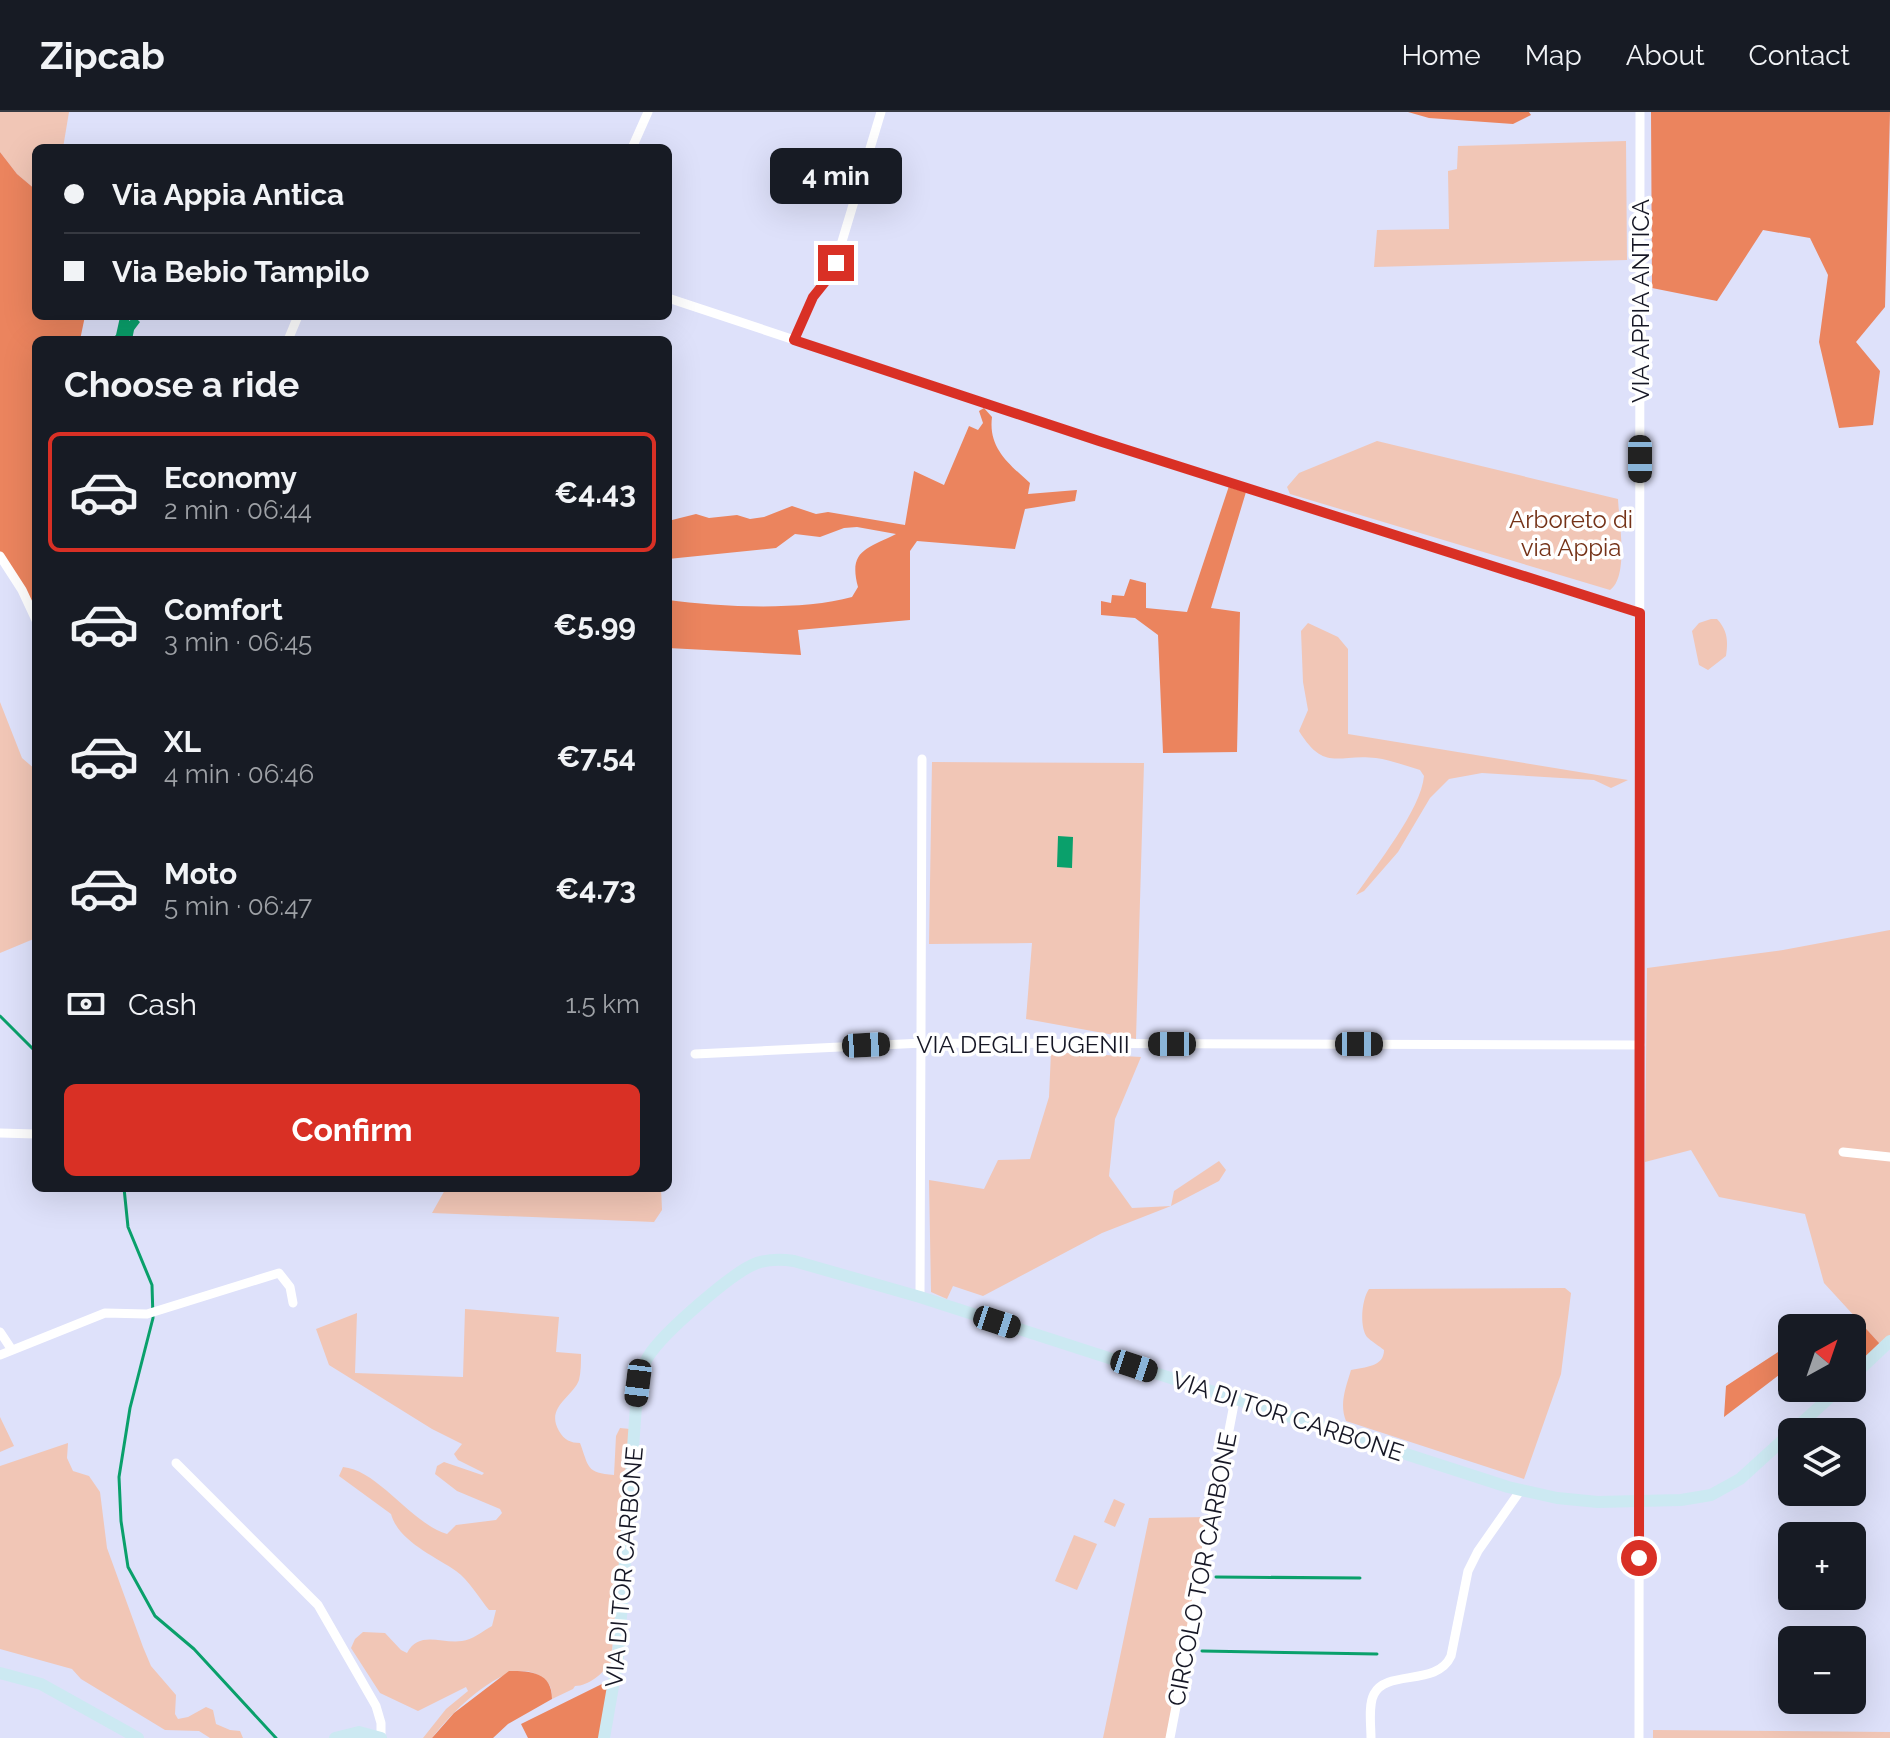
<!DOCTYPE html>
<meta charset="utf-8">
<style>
:root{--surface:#171b24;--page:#242831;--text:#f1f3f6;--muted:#9ea1a6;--line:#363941;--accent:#d93025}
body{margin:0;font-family:Raleway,sans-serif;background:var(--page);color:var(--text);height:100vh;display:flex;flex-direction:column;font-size:30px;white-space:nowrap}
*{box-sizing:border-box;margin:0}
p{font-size:26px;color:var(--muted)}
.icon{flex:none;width:44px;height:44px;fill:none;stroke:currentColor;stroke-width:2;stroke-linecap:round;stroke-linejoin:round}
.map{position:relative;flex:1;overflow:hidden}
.side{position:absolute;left:32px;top:224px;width:640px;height:856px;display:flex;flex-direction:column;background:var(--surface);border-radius:12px;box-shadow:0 8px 32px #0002}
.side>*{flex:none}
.hud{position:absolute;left:32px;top:32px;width:640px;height:176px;border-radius:12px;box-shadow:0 8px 32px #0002;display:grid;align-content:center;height:176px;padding:0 32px;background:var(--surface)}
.needle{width:52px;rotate:40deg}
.tools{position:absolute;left:1778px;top:1202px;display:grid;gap:16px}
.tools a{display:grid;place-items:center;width:88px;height:88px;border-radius:12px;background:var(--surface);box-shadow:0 8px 32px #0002;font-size:40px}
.end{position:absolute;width:36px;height:36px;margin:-18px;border:10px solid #d93025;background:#fff;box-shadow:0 0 0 4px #fff}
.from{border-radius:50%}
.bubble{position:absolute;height:56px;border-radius:12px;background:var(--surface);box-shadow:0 8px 32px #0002;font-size:26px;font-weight:700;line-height:56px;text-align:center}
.car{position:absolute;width:24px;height:48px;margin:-24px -12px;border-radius:10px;box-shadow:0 0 6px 2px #0007;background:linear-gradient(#222 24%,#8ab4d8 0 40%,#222 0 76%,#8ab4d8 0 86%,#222 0)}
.hud b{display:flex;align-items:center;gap:28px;height:76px;font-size:30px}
.hud b+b{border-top:2px solid var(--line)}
.hud i{width:20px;height:20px;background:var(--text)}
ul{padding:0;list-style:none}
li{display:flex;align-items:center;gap:24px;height:120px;margin:0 16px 12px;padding:0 16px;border:4px solid transparent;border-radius:12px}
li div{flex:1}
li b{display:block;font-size:30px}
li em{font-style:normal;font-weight:700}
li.current{border-color:var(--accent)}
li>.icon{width:72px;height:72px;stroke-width:1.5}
h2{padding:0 32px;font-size:36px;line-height:96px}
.pay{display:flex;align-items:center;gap:20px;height:88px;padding:0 32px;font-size:30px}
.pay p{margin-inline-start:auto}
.primary-button{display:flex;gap:16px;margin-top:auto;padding:16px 32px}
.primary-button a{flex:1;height:92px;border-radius:12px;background:var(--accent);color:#fff;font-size:32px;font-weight:700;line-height:92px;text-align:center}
header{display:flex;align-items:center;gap:48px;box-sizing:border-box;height:112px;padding:0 40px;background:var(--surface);border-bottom:2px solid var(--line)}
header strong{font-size:38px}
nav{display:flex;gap:44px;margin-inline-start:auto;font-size:28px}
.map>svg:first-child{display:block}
.green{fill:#f1c6b6}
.forest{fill:#eb845e}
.water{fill:#0aa06b}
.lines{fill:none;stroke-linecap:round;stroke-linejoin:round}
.stream{stroke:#0aa06b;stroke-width:3}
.minor{stroke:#fff;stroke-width:9}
.secondary{stroke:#cce9f2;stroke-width:12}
.route{stroke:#d93025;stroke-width:10}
.labels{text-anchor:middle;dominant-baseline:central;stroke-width:7;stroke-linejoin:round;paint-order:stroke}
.street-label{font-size:24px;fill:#161725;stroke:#fff}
.park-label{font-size:24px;fill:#753319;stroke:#fff}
</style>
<header>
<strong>Zipcab</strong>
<nav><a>Home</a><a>Map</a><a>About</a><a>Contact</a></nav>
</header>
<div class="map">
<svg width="1890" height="1626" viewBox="0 0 1890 1626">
<rect width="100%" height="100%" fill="#dee1fa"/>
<path class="green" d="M0,0H69L63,36H36V78L17,62L0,40Z
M1626,29L1627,148L1374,155L1377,118L1449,117L1448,59L1457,57L1458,34Z
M1377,329L1618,387C1619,409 1629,465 1610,478L1290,382L1287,375L1299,361Z
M1711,507H1717C1728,519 1728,529 1726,544L1708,558L1699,553L1692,519L1699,511Z
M1308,511L1338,525L1348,537V622L1628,668L1611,676L1594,668L1482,661L1449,667L1430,686L1398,740L1364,779L1356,783C1376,753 1421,698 1424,664L1420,658C1406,654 1391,648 1376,646C1338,641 1325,661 1299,619L1308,598L1303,570L1301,519Z
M0,590L22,646L36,658V826L0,841Z
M932,650L1144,651L1136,927L1026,907L1032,831L929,832Z
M1890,818V1223L1880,1232L1824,1171L1805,1102L1719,1085L1691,1038L1645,1050L1647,856L1783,838Z
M1051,940L1141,945L1115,1007L1109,1064L1132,1096L1171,1094L1174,1079L1219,1049L1226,1058L1219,1069L1171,1094L1102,1121L983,1184L953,1174L947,1187L931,1180L929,1068L984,1077L998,1048L1030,1047L1049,985Z
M446,1076H661L662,1098L654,1110L432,1101Z
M1565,1176L1571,1181L1561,1262L1524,1367L1346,1309C1339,1292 1346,1275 1351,1258C1365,1255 1384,1255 1384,1238C1379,1234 1371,1229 1367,1225C1359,1214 1362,1187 1369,1177Z
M465,1197L559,1205L556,1240L581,1242C581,1250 581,1260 579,1268C573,1285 545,1295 559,1319C564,1328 571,1331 580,1331C589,1355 586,1361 614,1363L616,1324L620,1316L630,1317L611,1552C602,1561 589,1574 575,1574L573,1577L552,1587C552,1574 549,1569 538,1563C506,1543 450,1602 432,1626H423L446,1597L468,1579L466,1575L418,1599L380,1581L351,1536L355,1527L363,1520L385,1521L401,1538L407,1541C419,1518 441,1532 462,1529C472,1528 483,1519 492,1514L496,1498H489C479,1486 469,1468 456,1459C435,1444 399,1430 391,1402L339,1364L343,1355C378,1358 412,1412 447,1422L456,1413L496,1408L502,1401L500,1397L457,1379L435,1362L437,1354L444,1350L482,1363L484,1361L458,1348L454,1342L462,1332L432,1317L329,1253L316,1217L357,1201L355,1261L463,1265Z
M0,1305L14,1334L0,1340Z
M68,1331L67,1346L73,1359L89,1364L100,1380L107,1436L143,1535L151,1554L176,1583L175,1602L178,1607L188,1605L206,1595L213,1598L216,1612L230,1618L240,1619L243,1626H210L199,1619L165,1618L81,1567L72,1557L0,1537V1354Z
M1114,1387L1125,1392L1115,1415L1104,1410Z
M1209,1405L1166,1626H1103L1149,1406Z
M1074,1423L1097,1432L1077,1478L1055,1469Z
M1653,1618L1890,1620V1626H1653Z"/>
<path class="forest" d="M1408,0H1529L1531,3L1513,12L1429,6Z
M1651,0H1890L1885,195L1856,230L1880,259L1873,313L1839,316L1819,230L1828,163L1810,126L1763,118L1717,189L1652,176Z
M0,40L17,62L36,78V204H85L80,228H36V511L0,443Z
M984,296L992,305C988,336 1009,352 1030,371L1028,382L1077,378L1075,389L1025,397L1015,437L917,429L910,439V508L798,518L801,543L668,536V488C719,495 803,499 852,485L858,475C848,438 867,437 896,422L857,415L844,416L820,425L795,422L776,436L668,447V409L696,402L709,406L737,403L750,407L764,405L792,394L816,402L828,400L905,413L914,359L944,373L969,314L978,318L983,311L979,299Z
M1229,374L1246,380L1211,496L1240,500L1237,640L1163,641L1158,523L1135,506L1101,503V489L1111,491L1112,483L1124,484L1130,467L1146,471V496L1187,500Z
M1859,1209L1880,1232L1852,1257V1216H1846Z
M1792,1231V1253L1724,1305L1726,1274Z
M509,1559C531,1559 552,1560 552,1587L508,1612L493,1626H432L454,1601Z
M606,1570L609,1577L599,1626H528L521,1612Z"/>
<path class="water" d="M129,204V209L135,205L140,210L134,218L132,228H110L116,223L120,205Z
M1058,724L1073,725L1072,756L1057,755Z"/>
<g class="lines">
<path class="stream" d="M0,904L36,940
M124,1076L128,1115L152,1173L153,1206L130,1296L119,1365L121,1409L128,1455L155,1504L194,1537L276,1626
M1216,1465L1360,1466
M1202,1539L1377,1542"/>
<path class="minor" d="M632,36L648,0
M668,186L1099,329L1640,501
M288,228L298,204
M794,228L813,185L834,156L881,0
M0,444L22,478L36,508
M695,942L923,931L1640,933
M0,1021L36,1022
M1843,1040L1890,1045
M920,1185L922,647
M0,1220L12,1238
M0,1243L105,1201L147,1202L279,1161L290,1175L293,1191
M176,1351L318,1493L376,1594L381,1611V1626
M1170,1626L1235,1287
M1371,1626C1371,1613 1368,1593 1374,1582C1387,1557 1437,1575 1451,1544L1468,1459L1478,1439L1520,1379
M1639,1626L1640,0"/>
<path class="secondary" d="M1852,1265L1890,1229
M0,1561L41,1572L138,1626
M335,1626L359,1620L381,1626
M604,1626L618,1546L636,1294C638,1277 639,1260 648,1245C661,1223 732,1160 757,1151C769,1147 781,1147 794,1149L920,1185L1508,1375L1557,1386L1598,1390L1681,1388L1711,1383L1740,1367L1840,1276"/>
</g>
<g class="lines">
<path class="route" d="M836,151L829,165L813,185L794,228L1099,329L1640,501L1639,1446"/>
</g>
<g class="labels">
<g class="street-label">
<text transform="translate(1640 189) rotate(-90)">VIA APPIA ANTICA</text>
<text x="1023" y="932">VIA DEGLI EUGENII</text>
<text transform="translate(1288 1304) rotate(18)">VIA DI TOR CARBONE</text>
<text transform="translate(624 1455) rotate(-85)">VIA DI TOR CARBONE</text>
<text transform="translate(1202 1457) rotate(-79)">CIRCOLO TOR CARBONE</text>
</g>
<g class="park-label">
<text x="1571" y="407">Arboreto di<tspan x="1571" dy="28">via Appia</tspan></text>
</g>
</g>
</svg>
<div class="tools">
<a><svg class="needle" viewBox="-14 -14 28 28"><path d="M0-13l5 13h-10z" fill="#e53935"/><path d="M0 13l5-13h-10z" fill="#9ea1a6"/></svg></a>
<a><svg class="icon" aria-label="layers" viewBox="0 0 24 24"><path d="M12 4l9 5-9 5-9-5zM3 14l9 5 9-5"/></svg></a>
<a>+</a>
<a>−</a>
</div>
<i class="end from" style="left:1639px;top:1446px"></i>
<i class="end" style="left:836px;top:151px"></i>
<div class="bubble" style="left:770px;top:36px;width:132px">4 min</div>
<i class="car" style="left:1640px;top:347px;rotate:180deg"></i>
<i class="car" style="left:1172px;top:932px;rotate:270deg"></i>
<i class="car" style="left:1359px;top:932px;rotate:90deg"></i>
<i class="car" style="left:866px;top:933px;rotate:87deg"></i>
<i class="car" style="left:997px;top:1210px;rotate:108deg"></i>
<i class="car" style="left:1134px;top:1254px;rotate:108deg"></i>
<i class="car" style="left:638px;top:1271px;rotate:187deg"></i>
<div class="hud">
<b><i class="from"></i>Via Appia Antica</b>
<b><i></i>Via Bebio Tampilo</b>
</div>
<section class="side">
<h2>Choose a ride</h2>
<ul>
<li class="current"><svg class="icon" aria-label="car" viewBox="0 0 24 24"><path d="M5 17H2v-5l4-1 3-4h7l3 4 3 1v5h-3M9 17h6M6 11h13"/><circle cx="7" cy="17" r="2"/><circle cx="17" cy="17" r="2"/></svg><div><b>Economy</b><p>2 min · 06:44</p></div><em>€4.43</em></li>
<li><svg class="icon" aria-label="car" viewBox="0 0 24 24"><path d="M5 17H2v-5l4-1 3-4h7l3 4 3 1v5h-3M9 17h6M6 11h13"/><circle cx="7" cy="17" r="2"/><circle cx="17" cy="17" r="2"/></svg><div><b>Comfort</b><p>3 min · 06:45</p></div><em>€5.99</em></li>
<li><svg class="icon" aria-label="car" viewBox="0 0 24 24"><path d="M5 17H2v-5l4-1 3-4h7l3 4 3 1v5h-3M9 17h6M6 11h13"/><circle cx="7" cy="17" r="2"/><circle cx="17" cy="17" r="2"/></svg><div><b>XL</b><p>4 min · 06:46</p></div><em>€7.54</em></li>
<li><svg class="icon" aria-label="car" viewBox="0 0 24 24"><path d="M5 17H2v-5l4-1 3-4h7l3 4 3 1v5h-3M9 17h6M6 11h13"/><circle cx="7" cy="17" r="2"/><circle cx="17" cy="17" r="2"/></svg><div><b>Moto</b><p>5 min · 06:47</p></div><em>€4.73</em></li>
</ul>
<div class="pay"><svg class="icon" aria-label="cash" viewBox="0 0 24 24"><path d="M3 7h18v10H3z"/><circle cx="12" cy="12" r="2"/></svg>Cash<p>1.5 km</p></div>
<div class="primary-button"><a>Confirm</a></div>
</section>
</div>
